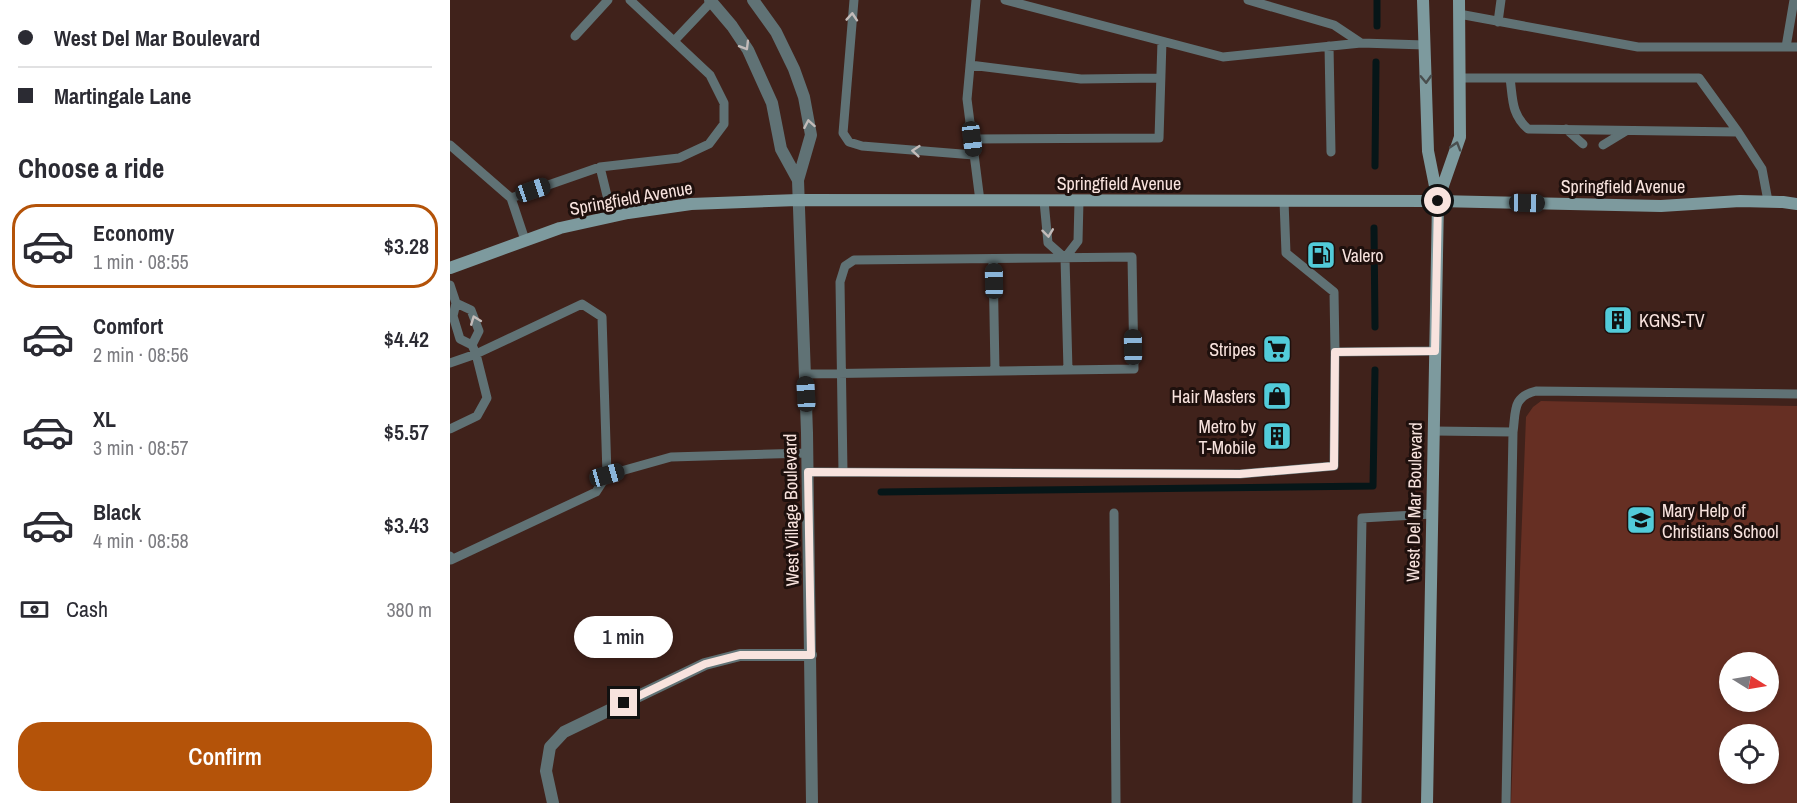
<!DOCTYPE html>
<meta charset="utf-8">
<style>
:root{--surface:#fff;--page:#f2f2f3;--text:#2b2b33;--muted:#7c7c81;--line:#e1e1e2;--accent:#b45309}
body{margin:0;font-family:"Archivo Narrow",sans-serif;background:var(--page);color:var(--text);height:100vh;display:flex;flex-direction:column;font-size:22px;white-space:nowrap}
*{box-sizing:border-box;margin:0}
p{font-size:20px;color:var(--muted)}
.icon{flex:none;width:33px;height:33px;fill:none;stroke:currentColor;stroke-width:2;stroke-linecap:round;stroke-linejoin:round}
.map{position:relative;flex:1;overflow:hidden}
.details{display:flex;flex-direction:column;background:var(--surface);width:450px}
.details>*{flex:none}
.guide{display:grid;align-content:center;height:132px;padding:0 18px;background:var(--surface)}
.needle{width:39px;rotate:101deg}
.controls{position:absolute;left:1269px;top:652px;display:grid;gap:12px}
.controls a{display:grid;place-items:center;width:60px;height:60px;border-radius:50%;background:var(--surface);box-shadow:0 3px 9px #0003;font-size:30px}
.end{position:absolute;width:27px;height:27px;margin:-14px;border:8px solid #f8e3de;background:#111;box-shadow:0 0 0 3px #111}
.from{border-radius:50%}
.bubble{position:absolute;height:42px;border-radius:21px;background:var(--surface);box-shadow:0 3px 9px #0003;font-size:20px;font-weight:600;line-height:42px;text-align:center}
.car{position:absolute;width:18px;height:36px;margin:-18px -9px;border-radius:8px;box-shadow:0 0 4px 2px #0007;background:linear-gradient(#222 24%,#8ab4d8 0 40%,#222 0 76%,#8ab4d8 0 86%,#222 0)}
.guide b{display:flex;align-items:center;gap:21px;height:57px;font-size:22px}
.guide b+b{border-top:2px solid var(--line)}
.guide i{width:15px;height:15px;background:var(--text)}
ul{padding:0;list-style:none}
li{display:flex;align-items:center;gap:18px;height:84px;margin:0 12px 9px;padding:0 6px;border:3px solid transparent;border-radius:24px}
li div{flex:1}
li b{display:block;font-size:22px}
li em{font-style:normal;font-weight:600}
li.active{border-color:var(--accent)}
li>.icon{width:54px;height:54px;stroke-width:1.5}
h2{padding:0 18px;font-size:27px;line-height:72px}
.pay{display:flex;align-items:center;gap:15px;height:66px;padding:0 18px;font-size:22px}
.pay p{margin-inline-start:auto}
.button{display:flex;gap:12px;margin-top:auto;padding:12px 18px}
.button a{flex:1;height:69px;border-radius:24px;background:var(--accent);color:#fff;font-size:24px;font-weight:600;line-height:69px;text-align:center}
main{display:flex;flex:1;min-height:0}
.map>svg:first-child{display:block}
.green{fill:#662f23;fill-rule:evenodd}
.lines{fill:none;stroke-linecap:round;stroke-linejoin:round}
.stream{stroke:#061618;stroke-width:7}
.service{stroke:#607275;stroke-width:9}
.minor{stroke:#607275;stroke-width:12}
.secondary{stroke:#7d9a9e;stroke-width:12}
.oneway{stroke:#c3bbb9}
.oneway2{stroke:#494e4e}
.route{stroke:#f8e3de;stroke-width:8}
.labels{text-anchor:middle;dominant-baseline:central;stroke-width:6;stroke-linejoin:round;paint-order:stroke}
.street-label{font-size:18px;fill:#f8e3de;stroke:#1e100d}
.poi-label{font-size:18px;fill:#f8e3de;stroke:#1e100d;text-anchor:start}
</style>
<main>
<section class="details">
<div class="guide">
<b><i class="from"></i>West Del Mar Boulevard</b>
<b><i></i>Martingale Lane</b>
</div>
<h2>Choose a ride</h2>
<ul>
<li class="active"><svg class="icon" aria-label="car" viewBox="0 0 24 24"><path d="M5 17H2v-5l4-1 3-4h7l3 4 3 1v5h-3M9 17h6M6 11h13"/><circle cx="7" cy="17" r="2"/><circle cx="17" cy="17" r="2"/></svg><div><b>Economy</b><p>1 min · 08:55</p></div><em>$3.28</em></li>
<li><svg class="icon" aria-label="car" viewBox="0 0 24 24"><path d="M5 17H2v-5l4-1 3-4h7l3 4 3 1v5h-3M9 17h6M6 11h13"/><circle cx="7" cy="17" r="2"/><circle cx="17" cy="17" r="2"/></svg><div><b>Comfort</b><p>2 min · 08:56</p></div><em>$4.42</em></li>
<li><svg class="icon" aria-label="car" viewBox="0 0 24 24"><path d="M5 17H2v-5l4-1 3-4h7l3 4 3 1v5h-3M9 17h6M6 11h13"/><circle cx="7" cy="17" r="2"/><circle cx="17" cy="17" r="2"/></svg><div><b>XL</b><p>3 min · 08:57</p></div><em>$5.57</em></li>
<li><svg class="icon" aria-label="car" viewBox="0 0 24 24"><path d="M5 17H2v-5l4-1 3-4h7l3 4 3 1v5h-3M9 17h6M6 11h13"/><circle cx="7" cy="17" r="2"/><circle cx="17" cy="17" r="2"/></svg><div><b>Black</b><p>4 min · 08:58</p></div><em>$3.43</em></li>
</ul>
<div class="pay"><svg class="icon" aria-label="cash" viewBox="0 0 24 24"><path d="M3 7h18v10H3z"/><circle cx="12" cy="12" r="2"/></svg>Cash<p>380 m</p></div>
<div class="button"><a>Confirm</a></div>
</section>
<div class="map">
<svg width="1347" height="803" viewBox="0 0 1347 803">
<rect width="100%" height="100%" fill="#40221b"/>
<path class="green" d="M1091,401L1347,406V803H1061L1076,417L1083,407ZM1280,663H1318V702H1280ZM1280,735H1318V774H1280Z"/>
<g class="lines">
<path class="stream" d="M927,26V0
M925,166L926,62
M924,228L925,327
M431,492L923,486L925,370"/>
<path class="service" d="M404,0L393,133L399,142L412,146L524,155
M526,0L517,99L530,201
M555,0L773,57L911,43
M798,0L884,25L911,43L975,45
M1009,14L1188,47H1347
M1048,22L1051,0
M125,36L158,0
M224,41L261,2
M879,46L881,152
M1336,47L1344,0
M520,65L631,79L710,78
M1010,78H1249L1288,132L1312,169L1318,201
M1060,78C1063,99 1061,114 1078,129L1288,132
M1116,129L1133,144
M522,139L709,138L712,41
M0,145L61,198L150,167L162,216
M1153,145L1176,131
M150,167L229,158L259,144L274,124V103L260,75L180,0
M61,198L75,240
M594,201L598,243L615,258
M834,201L836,253L884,292L885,352
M543,259L545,371
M0,285L6,303L3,316L10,339L22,345L26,354L132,304L152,317L157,475L221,457L358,453
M6,303L21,310L29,331L22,345
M0,363L26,354L37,398L27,416L0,429
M618,370L615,258L628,241L629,201
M355,374C464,373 574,371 684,369L682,257L404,260L395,266L390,282L393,472
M984,431L1063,432L1056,803
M1063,432C1066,411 1062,397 1086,391L1347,394
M358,472L790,474L884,466L885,352L985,351
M664,513L666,803
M0,556L1,560L146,492L157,475
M907,803L912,518L982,514"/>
<path class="minor" d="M260,0L282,26L298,50L322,103L331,149L348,180
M303,0L326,32L344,69L354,97L361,135L348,180L357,433L362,803
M103,803L96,771L100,747L114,732L255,664L290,655H361"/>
<path class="secondary" d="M973,0L978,151L988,201L977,803
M988,200L1010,137L1009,0
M0,268L110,228L178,213L241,204L348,200L988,201L1211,206L1290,201L1333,202L1347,204"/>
</g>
<defs><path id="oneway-chevron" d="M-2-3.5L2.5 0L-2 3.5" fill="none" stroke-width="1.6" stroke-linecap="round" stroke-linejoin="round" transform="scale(1.5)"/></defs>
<g class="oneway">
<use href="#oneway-chevron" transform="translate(402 17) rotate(-86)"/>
<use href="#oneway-chevron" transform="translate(295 46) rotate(59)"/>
<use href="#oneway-chevron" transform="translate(359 124) rotate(-100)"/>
<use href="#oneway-chevron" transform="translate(466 151) rotate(-175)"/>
<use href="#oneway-chevron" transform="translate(598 233) rotate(83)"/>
<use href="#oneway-chevron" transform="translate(25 320) rotate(-111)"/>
</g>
<g class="oneway2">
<use href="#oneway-chevron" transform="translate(976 79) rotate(88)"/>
<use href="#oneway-chevron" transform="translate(1006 146) rotate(-73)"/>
</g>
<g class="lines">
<path class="route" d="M174,703L255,664L290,655H361L358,472L790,474L884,466L885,352L985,351L988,201"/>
</g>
<defs>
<g id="fuel-square" transform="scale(1.5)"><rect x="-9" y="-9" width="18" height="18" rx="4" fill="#52cbd9" stroke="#1e100d"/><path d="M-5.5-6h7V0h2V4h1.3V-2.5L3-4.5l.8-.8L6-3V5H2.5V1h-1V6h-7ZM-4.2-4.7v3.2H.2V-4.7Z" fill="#111"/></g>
<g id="building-square" transform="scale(1.5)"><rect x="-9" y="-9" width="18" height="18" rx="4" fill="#52cbd9" stroke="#1e100d"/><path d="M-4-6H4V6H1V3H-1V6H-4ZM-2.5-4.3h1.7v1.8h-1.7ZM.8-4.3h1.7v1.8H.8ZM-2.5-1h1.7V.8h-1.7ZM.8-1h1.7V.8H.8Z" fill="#111"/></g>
<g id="supermarket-square" transform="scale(1.5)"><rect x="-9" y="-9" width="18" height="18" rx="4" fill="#52cbd9" stroke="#1e100d"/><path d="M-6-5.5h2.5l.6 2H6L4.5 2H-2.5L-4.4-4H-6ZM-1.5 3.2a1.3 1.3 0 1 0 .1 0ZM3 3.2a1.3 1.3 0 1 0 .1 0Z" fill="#111"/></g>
<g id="shop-square" transform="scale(1.5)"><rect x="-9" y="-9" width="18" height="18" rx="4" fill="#52cbd9" stroke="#1e100d"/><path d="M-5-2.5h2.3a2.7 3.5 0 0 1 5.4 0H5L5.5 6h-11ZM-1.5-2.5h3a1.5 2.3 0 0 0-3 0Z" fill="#111"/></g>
<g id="school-square" transform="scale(1.5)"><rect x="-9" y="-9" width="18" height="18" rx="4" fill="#52cbd9" stroke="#1e100d"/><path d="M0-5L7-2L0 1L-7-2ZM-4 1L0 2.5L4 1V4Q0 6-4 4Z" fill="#111"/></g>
</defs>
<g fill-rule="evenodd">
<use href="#fuel-square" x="871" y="255"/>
<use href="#building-square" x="1168" y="320"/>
<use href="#supermarket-square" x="827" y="349"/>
<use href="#shop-square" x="827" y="396"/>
<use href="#building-square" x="827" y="436"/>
<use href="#school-square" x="1191" y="520"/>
</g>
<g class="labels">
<g class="street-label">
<text x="669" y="183">Springfield Avenue</text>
<text x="1173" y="186">Springfield Avenue</text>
<text transform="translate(181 198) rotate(-10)">Springfield Avenue</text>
<text transform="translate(964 502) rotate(-89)">West Del Mar Boulevard</text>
<text transform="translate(341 510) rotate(-91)">West Village Boulevard</text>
</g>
<g class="poi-label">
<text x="892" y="255">Valero</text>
<text x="1189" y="320">KGNS-TV</text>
<text x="806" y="349" text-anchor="end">Stripes</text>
<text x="806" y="396" text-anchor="end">Hair Masters</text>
<text x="806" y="426" text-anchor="end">Metro by<tspan x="806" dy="21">T-Mobile</tspan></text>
<text x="1212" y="510">Mary Help of<tspan x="1212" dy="21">Christians School</tspan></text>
</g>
</g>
</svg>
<div class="controls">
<a><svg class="needle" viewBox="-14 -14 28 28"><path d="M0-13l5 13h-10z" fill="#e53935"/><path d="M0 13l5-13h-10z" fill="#7c7c81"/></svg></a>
<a><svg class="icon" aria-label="locate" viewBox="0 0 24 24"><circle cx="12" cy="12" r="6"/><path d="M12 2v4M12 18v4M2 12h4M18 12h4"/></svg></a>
</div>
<i class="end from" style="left:988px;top:201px"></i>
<i class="end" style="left:174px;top:703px"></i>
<div class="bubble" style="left:124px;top:616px;width:99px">1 min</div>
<i class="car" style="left:522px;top:139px;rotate:173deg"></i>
<i class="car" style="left:83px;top:190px;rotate:71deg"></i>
<i class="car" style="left:1077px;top:203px;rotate:91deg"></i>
<i class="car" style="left:544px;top:281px;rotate:359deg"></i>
<i class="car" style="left:683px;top:347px;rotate:359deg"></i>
<i class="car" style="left:356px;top:394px;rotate:357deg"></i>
<i class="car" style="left:157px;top:475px;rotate:74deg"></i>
</div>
</main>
